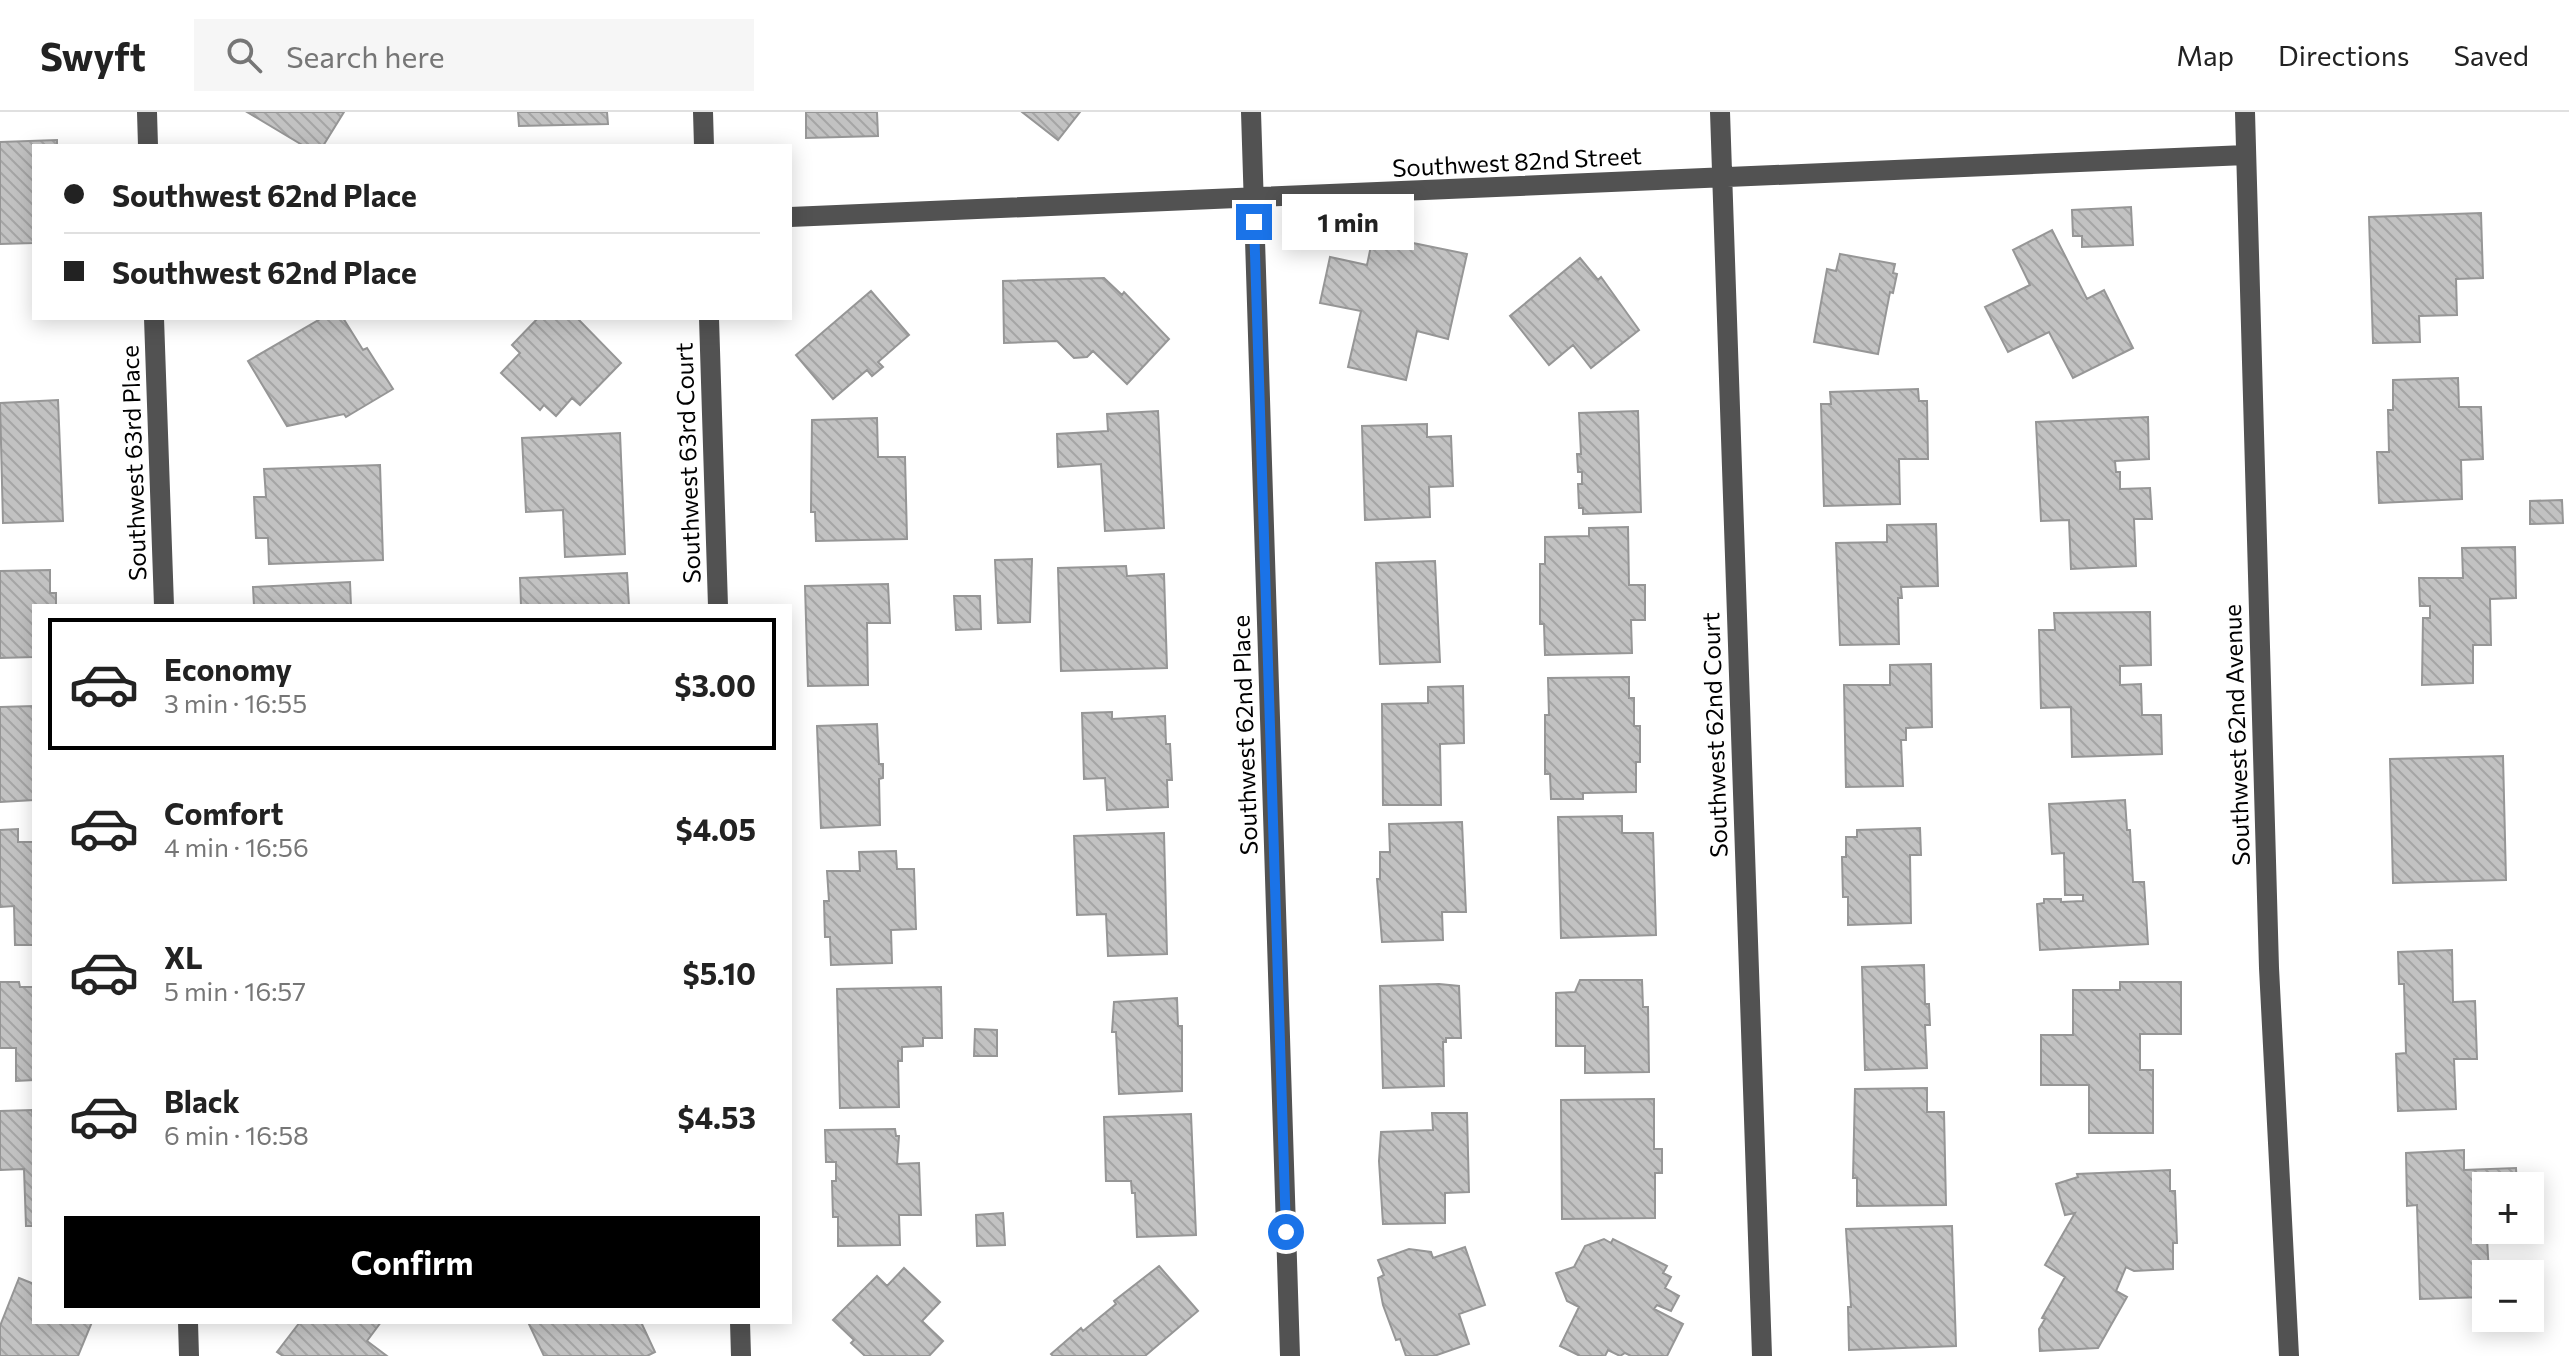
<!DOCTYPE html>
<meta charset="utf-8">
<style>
:root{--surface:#fff;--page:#f6f6f6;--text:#222;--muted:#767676;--line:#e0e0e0;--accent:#000}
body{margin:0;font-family:Commissioner,sans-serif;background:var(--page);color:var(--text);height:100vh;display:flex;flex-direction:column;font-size:30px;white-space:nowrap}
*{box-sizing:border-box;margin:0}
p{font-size:26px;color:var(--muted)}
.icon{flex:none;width:44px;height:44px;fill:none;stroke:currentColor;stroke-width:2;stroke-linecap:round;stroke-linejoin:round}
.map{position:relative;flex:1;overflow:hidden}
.details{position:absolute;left:32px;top:492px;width:760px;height:720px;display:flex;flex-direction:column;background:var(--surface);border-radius:0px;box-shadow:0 4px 20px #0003}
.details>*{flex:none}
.guide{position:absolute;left:32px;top:32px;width:760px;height:176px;border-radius:0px;box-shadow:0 4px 20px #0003;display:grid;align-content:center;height:176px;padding:0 32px;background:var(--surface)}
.tools{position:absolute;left:2472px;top:1060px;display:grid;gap:16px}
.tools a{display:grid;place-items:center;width:72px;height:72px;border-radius:0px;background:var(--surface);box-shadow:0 4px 20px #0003;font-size:40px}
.end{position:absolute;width:36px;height:36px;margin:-18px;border:10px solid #1a73e8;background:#fff;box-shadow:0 0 0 4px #fff}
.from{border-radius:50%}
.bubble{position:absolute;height:56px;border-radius:0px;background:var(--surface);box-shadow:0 4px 20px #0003;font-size:26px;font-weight:700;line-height:56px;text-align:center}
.guide b{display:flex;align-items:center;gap:28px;height:76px;font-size:30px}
.guide b+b{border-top:2px solid var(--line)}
.guide i{width:20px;height:20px;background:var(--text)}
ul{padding:14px 0 0;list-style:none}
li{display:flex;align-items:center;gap:24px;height:132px;margin:0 16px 12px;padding:0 16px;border:4px solid transparent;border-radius:0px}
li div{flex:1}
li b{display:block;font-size:30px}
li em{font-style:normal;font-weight:700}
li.current{border-color:var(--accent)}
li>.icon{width:72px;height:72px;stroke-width:1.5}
.action{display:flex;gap:16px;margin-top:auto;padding:16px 32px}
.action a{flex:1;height:92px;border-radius:0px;background:var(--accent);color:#fff;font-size:32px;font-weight:700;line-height:92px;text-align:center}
header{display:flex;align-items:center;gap:48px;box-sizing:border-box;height:112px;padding:0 40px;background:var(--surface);border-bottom:2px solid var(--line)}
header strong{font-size:38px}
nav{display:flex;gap:44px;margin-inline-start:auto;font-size:28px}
.search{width:560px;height:72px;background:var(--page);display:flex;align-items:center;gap:20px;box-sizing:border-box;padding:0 28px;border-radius:0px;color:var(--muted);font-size:30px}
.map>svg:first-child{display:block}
.building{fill:url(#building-back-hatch);stroke:#969696;stroke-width:2}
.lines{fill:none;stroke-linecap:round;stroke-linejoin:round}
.minor{stroke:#525252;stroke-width:20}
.route{stroke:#1a73e8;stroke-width:10}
.labels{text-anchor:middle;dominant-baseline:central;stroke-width:7;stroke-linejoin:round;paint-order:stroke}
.street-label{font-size:24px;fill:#000;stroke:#fff}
</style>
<header>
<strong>Swyft</strong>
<div class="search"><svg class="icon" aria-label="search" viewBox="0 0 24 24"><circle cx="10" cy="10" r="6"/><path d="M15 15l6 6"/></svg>Search here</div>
<nav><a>Map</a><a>Directions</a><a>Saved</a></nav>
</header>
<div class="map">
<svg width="2569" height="1244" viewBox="0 0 2569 1244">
<defs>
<pattern id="building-back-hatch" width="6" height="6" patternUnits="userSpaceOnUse" patternTransform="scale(2)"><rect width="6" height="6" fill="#c2c2c2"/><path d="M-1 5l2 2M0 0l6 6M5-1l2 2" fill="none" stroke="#a5a5a5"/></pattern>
</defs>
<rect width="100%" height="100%" fill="#fff"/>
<path class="building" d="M247,0H344L323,34H304Z
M518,0H607L608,12L519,14Z
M806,0H877L878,24L806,26Z
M1022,0H1080L1058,28Z
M57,28V34H34V131L0,132V30Z
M2131,95L2133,133L2082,135V124H2073L2072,98Z
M2481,101L2483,166L2456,167L2457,203L2419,204L2420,230L2373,231L2369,105Z
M2052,118L2087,187L2104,178L2133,236L2073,266L2049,220L2008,240L1985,195L2030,173L2013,138Z
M1372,129L1401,136L1403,129L1467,142L1448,227L1417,219L1406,268L1348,255L1361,199L1320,191L1330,145L1367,153Z
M1840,142L1895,152L1893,161L1897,162L1893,181L1890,180L1878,242L1814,230L1827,157L1836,159Z
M1580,146L1598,168L1601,165L1639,218L1591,256L1573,233L1549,253L1510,204Z
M1104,166L1122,183L1124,180L1169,227L1127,272L1093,239L1087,245L1074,246L1057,229L1004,231L1003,169Z
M871,179L909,223L878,250L883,255L872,264L867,258L833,287L796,243Z
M322,206H343L363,238L367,236L393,277L346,305L344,302L287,314L248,249Z
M538,206H577L621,251L580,293L572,286L556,304L544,293L540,298L501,261L520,241L512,233Z
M2458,266L2459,295H2481L2483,347L2461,348L2462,387L2379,391L2377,340H2389L2388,298H2393V268Z
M1918,277L1919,289H1927L1928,347H1899L1900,392L1824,394L1821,292H1831L1830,280Z
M58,288L63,409L3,411L0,291Z
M1158,299L1164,416L1105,419L1101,352L1058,355L1057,322L1108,319L1107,302Z
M1638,299L1641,400L1583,402V396H1579L1578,372H1582V360H1578L1577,342H1581L1579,301Z
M2148,305L2149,347L2115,349L2116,360H2120V377L2150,376L2152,407H2134L2136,454L2071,457L2069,408L2041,409L2036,310Z
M877,306L878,345H905L907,427L816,429L815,400H811L812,308Z
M1427,312V325L1451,324L1453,374L1429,375L1430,405L1365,408L1362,314Z
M620,321L625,442L565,445L563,398L526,400L522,326Z
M380,353L383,448L269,452L268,426H256L254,385H266L264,357Z
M2562,388L2563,411L2530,412V389Z
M1936,412L1938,474L1901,475L1902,486H1898L1899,532L1840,533L1836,431L1887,430V413Z
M1628,415L1629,473H1645V508H1631L1632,541L1545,543L1544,512H1540V452H1545V425L1589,424V416Z
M2515,435L2516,486L2490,487L2491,533H2473V571L2422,573L2423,506H2430V494H2420L2419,466H2463L2462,436Z
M1032,447L1030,510L998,511L995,448Z
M1435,449L1440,550L1380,552L1376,451Z
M1126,454L1127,464L1164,462L1167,556L1061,559L1058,456Z
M50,458V481H56V494H34V545L0,546V459Z
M627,461L629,494H521L520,466Z
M350,470L351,494H254L253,475Z
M888,472L890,511H867L868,573L808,574L805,474Z
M954,484H980L981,517L956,518Z
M2150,500L2151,553L2120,554V573L2141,572L2142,603H2161L2162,642L2072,645L2071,595L2041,596L2039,518H2055L2054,501Z
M1931,552L1932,615L1906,616V628H1901L1903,674L1846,675L1844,573H1890V553Z
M1629,565V586H1634V614H1640V650H1636V680L1583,681V687H1551L1550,662H1545V603H1549L1548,566Z
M1463,574L1464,631L1440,632L1441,693H1383L1382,592L1428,591V575Z
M34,594V688L0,690V595Z
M1112,600V607L1165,604L1166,632H1170L1172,668H1167L1168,695L1107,698L1105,666L1084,667L1082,601Z
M877,612L879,652H883V666L879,667L880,713L821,716L817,614Z
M2503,644L2506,768L2393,771L2390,647Z
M2125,688L2127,718H2130L2133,770H2144L2148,832L2040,838L2037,792L2044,791V787H2061V790L2083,789V783H2065L2064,741L2052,742L2049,692Z
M1622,704V721H1653L1656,823L1561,826L1558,705Z
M1462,710L1466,800H1442L1443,828L1382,830L1377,767H1380V740H1390L1389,712Z
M1920,716L1921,743H1910L1911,811L1848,813V785H1843L1842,745H1846V725H1857V718Z
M18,717V730H34V833H15L14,794L0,795V718Z
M1164,721L1167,842L1108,844L1106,802L1077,803L1074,724Z
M896,739L897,757H914L916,817L891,818L892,851L831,853L830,825H825L824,789H829L827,759H860L859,740Z
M2452,838L2453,890L2475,889L2477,947H2454L2456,997L2398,999L2396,942L2406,941L2404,872H2399L2398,840Z
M1924,853L1925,892H1929L1930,913H1925L1927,956L1865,958L1862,855Z
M1580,868H1642L1643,895H1648L1649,960L1585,961V934H1556V881L1575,880Z
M0,870H19L20,875H34V968L16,969V936H0Z
M2120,870H2181V922H2140V958H2153V1021H2089V973H2041V923H2073V878H2120Z
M1439,872L1459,874L1461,926H1446V930H1443L1444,974L1383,976L1380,874Z
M941,875L942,926H923V934L902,935V949H898L899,995L840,996L837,877Z
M1177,886L1178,914H1182V979L1119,982L1116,920H1112L1114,890Z
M975,917L997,918V944H974Z
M1927,976V1000H1944L1946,1093L1857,1094V1066H1853L1855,977Z
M1654,987V1037H1662V1061H1655V1106L1562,1107L1561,988Z
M32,998L34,1011V1114H26L24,1057L0,1058V999Z
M1432,1001H1467L1469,1080L1445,1081V1111L1383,1112L1379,1049L1381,1020L1433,1018Z
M1191,1002L1196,1123L1137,1125L1135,1081H1132L1131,1069H1106L1104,1005Z
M895,1017L896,1024H899L897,1052L919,1051L921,1103H899L900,1133L838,1134V1105H833L832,1069H836V1050H826L825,1018Z
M2464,1038V1058L2516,1056L2517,1074H2486V1118H2519V1125L2487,1126L2489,1162H2486V1185L2420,1187L2417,1093L2407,1094L2406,1041Z
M2170,1058V1079H2175L2177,1131H2173V1157L2134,1159L2126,1155L2116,1179L2127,1185L2098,1236L2040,1239L2039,1217L2045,1207L2042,1206L2065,1165L2045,1153L2075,1101L2065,1103L2056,1072L2078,1065L2077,1062Z
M1003,1101L1005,1133L977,1134L976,1103Z
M1952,1114L1956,1234L1849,1238L1848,1195H1851L1846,1117Z
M1604,1127L1611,1131L1613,1127L1667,1154L1663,1161L1671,1165L1665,1176L1679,1184L1671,1199L1657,1193L1654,1197L1683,1212L1667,1244H1631L1625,1241L1620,1244L1608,1238L1605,1244H1580L1560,1234L1579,1195L1567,1189L1556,1161L1574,1155L1585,1134Z
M1465,1135L1485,1193L1459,1202L1469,1232L1434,1244H1406L1400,1227L1396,1228L1383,1193L1378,1166L1384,1163L1378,1148L1409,1137L1431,1140L1433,1146Z
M1159,1154L1198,1199L1145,1244H1053L1051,1242L1081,1216L1083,1219L1116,1192L1114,1189Z
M904,1156L940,1190L922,1209L943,1229L929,1244H865L851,1231L854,1228L833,1208L877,1164L887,1174Z
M19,1166L34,1172V1210H92L78,1244H0V1214Z
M300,1210H381L367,1229L387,1244H283L277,1240Z
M528,1210H641L655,1240L647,1244H544Z"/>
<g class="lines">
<path class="minor" d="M147,0L148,34
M703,0L704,34
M1251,0L1290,1244
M1720,0L1762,1244
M2245,0L2269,856L2289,1244
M790,105L2246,43
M154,206L164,494
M709,206L718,494
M188,1210L189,1244
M740,1210L741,1244"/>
</g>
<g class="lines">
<path class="route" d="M1254,110L1286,1120"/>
</g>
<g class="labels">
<g class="street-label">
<text transform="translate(1517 49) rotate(-3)">Southwest 82nd Street</text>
<text transform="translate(133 351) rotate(-92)">Southwest 63rd Place</text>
<text transform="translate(687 351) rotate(-92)">Southwest 63rd Court</text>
<text transform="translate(1244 623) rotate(-92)">Southwest 62nd Place</text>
<text transform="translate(1714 623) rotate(-92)">Southwest 62nd Court</text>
<text transform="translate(2236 623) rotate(-92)">Southwest 62nd Avenue</text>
</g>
</g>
</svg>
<div class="tools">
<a>+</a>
<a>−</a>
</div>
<i class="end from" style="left:1286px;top:1120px"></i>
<i class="end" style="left:1254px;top:110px"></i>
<div class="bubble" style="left:1282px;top:82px;width:132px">1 min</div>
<div class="guide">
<b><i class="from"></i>Southwest 62nd Place</b>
<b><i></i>Southwest 62nd Place</b>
</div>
<section class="details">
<ul>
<li class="current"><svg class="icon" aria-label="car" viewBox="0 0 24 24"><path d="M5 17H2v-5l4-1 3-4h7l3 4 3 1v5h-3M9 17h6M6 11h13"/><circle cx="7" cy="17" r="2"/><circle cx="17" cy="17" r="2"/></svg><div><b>Economy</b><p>3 min · 16:55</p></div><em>$3.00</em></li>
<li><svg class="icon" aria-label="car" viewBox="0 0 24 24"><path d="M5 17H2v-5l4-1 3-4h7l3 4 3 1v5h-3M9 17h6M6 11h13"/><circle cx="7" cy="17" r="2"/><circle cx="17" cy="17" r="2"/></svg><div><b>Comfort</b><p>4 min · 16:56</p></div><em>$4.05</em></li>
<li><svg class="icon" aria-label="car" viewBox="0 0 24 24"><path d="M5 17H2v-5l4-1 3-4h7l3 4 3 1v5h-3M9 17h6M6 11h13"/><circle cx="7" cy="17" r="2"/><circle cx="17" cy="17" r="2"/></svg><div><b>XL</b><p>5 min · 16:57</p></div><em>$5.10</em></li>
<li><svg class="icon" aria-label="car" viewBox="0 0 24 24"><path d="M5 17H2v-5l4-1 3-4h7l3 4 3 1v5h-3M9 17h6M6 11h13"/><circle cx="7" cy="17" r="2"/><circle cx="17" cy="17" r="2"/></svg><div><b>Black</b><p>6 min · 16:58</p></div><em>$4.53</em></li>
</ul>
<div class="action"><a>Confirm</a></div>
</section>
</div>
